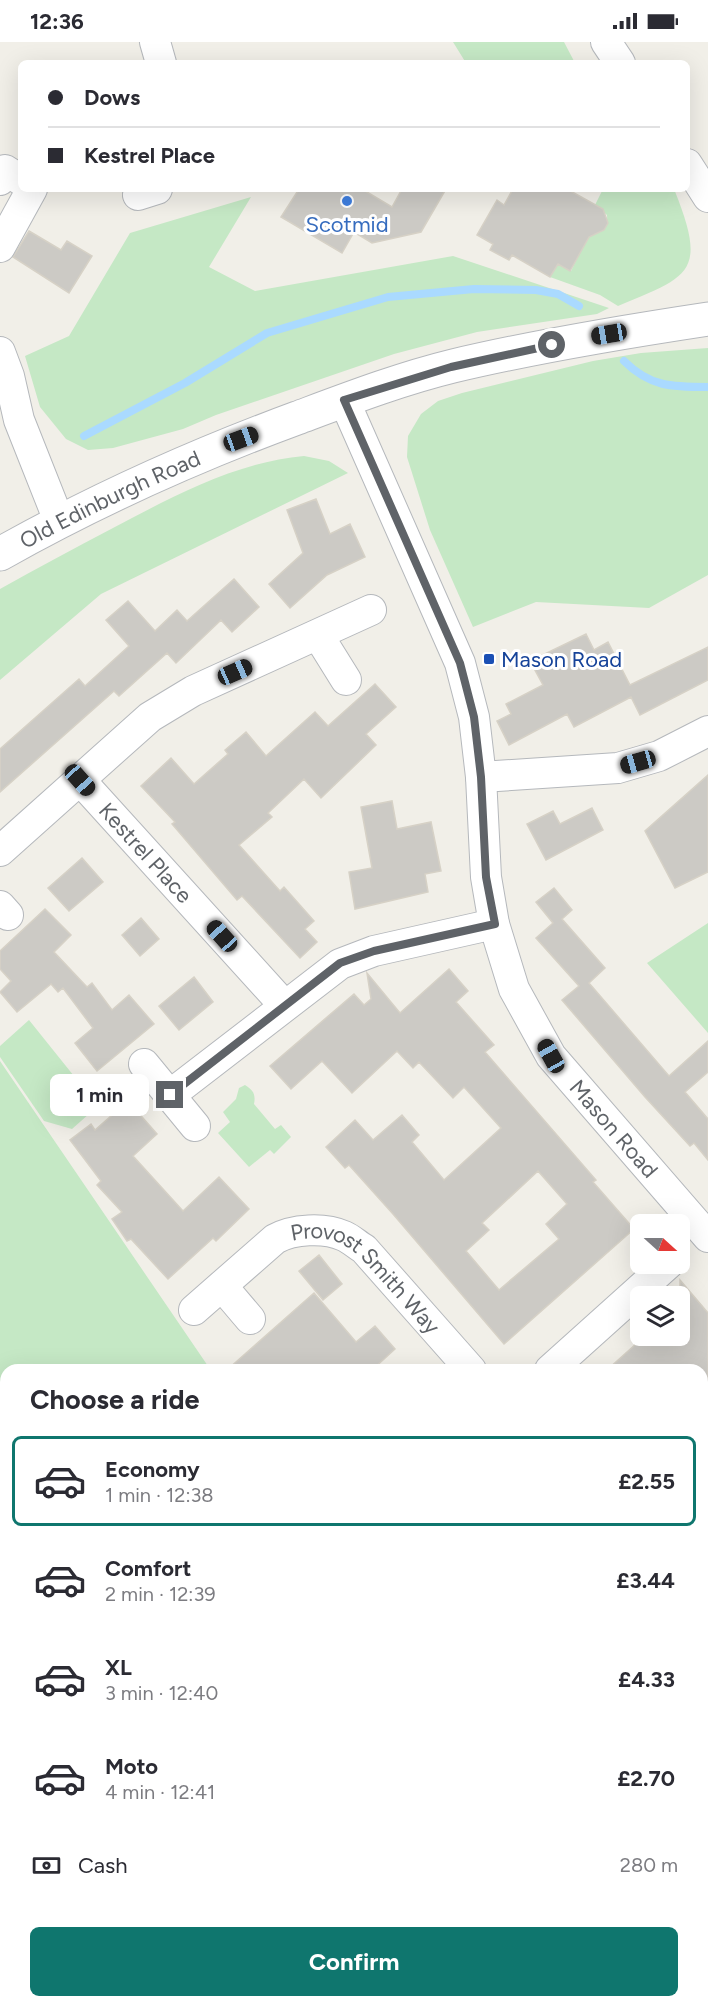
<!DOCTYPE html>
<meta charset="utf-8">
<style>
:root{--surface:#fff;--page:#f2f2f3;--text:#2b2b33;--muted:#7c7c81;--line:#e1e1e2;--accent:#0f766e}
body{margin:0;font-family:Figtree,sans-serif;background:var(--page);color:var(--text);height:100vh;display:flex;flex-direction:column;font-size:22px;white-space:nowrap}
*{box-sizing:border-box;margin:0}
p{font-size:20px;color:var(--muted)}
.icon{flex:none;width:33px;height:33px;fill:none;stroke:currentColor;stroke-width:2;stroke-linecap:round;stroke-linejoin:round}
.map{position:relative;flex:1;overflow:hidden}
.details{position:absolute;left:0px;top:1322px;width:708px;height:644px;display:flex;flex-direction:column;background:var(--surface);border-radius:18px 18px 0 0;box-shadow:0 6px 24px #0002}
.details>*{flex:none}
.banner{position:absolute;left:18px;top:18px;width:672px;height:132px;border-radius:9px;box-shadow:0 6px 24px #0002;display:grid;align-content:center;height:132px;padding:0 30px;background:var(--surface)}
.needle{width:39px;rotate:111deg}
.controls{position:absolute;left:630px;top:1172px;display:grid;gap:12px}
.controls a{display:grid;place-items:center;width:60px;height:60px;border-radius:9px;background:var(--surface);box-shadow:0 6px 24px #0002;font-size:30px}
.end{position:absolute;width:27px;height:27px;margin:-14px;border:8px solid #5f6368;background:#fff;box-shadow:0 0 0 3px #fff}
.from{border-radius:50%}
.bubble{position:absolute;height:42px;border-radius:9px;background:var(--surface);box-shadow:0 6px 24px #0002;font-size:20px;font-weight:700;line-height:42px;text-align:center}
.car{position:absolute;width:18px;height:36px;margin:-18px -9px;border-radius:8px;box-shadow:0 0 4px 2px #0007;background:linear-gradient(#222 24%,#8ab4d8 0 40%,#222 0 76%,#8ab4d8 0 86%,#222 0)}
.banner b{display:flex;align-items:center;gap:21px;height:57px;font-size:22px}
.banner b+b{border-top:2px solid var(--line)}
.banner i{width:15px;height:15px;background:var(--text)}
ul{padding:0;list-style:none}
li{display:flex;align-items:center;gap:18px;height:90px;margin:0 12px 9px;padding:0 18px;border:3px solid transparent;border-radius:9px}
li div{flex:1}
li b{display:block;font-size:22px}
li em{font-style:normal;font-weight:700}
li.on{border-color:var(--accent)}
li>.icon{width:54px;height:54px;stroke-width:1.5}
h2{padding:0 30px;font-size:27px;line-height:72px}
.pay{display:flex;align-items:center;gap:15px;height:66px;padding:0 30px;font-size:22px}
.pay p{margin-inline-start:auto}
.button{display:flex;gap:12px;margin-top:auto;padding:12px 30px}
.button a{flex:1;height:69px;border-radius:9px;background:var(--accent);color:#fff;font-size:24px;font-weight:700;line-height:69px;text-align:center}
.status{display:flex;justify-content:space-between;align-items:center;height:42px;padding:0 30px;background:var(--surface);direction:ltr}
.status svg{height:16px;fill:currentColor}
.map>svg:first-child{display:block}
.green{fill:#c5e8c5}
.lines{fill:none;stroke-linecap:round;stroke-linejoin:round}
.stream{stroke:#aadaff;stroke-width:8}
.building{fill:#cccac5;stroke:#d6d1c6;stroke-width:1.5;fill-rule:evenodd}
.minor-casing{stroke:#b5b8bc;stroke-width:32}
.tertiary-casing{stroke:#b5b8bc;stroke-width:35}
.primary-casing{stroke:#f2c960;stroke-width:35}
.minor{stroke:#fff;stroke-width:30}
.tertiary{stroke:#fff;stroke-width:33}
.primary{stroke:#fff2af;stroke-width:33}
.route{stroke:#5f6368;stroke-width:8}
.shop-dot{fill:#3f7fe0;stroke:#fff;stroke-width:2}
.transit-dot{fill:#1a4fb4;stroke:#fff;stroke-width:2}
.labels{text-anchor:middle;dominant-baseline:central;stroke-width:6;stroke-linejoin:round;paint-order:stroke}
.shop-label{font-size:22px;fill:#366cbe;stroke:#fff}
.street-label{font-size:22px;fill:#5f6368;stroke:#fff}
.transit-label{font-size:22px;fill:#164399;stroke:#fff;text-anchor:start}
</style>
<div class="status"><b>12:36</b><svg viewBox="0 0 49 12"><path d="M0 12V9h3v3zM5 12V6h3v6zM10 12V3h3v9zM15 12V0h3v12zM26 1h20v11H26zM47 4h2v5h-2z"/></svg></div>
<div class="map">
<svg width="708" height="1964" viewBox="0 0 708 1964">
<rect width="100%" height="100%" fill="#f1efe8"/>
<path class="green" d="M453,0H564L575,21H466Z
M603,147H674C708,231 690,234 618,264L600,253L550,235L558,222L571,229L590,190C602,192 608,186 607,173L595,163Z
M251,155L209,225L255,249L453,214L609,266L597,272L477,290L394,312L216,373L183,387L113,406L88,408L66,397L40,365L25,314L69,294L130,191Z
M708,306V533L649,566L536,560L473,585L430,488L407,415L408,394L421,372L438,359L462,351L593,319L641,311Z
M304,414L329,419L348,431L101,552L0,638V547C37,526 75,506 113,486C172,455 236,420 304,414Z
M708,881V991L647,921Z
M29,978L98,1064L72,1087L44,1079L0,1015V1004Z
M0,1019L210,1327L6,1328V1486L0,1479Z
M245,1043C253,1048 256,1052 254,1062L275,1087L281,1083L291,1095L274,1112L270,1108L249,1125L218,1091L230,1080L223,1070L236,1057L239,1046Z
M0,1570L6,1578V1733L0,1725Z
M702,1901L708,1906V1964H472L463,1959H702Z
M172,1959H390L396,1964H176Z"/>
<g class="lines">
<path class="stream" d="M624,319C650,345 672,345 708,345
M84,394L185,341L267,291L388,255L474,247L536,248L558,252L579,264
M493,1959L499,1964
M300,1964L314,1959"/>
</g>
<path class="building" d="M299,147H362L392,165L402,147H446L421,190L372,201L354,190L342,211L281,175Z
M513,147H567L603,167L608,181L604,188L589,195L570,229L558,222L550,235L512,213L509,218L490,208L493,202L477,193L497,158L504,163Z
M29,189L61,208L67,199L92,214L69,251L13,215Z
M316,457L330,492L350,482L365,515L327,533L290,566L269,542L303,511L287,468Z
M234,537L259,565L245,578L232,590L221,578L176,621L167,611L119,654L114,649L0,750V707L79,637L85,644L129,604L106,578L128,559L155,589L177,568L187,579Z
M586,592L594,608L608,600L630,643L708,605V638L640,673L631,655L574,685L567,672L509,703L497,679L511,672L506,662L543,643L530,619Z
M375,642L396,665L366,692L376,703L321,756L304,737L268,771L272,775L239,803L280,849L284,845L314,879L305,887L317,900L300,916L242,854L237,858L172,782L175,780L141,744L171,716L194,742L228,712L225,708L246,690L266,714L315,670L328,684Z
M708,733V830L675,846L645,789Z
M392,759L397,787L431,780L441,829L425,832L428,850L355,867L349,830L372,826L361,765Z
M592,766L603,788L546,818L527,782L553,769L560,782Z
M82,816L103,840L69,869L48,846Z
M554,846L572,868L562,877L605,926L589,941L669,1034L708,999V1030L685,1050L708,1077V1118L694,1101L690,1104L645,1055L562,958L579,944L536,896L553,881L536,860Z
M45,867L71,893L54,910L87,945L92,941L112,968L129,953L154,982L97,1029L75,1001L93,986L63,946L58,950L51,942L17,970L0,950L11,939L0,927V909Z
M141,876L159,897L140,914L122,893Z
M449,927L468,949L456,960L494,1003L485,1010L596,1138L593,1140L634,1187L504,1302L393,1172L349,1123L345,1126L326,1105L355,1078L373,1098L402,1073L419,1093L412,1100L444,1138L501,1086L464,1045L453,1056L419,1020L413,1026L397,1009L352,1051L322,1019L291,1047L270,1024L354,952L364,963L371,957L367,931L400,971ZM538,1129L567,1162L546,1182L559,1197L499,1248L466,1209L489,1188L482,1181Z
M194,935L213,960L179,988L159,964Z
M128,1059L157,1092L133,1114L183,1169L219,1135L249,1167L216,1199L213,1196L168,1237L131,1197L127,1199L112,1177L122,1170L97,1143L101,1139L70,1098L91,1082L95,1088Z
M319,1213L342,1242L323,1258L299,1229Z
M680,1238L708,1271V1350L702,1343V1328H607L646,1293H680Z
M314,1251L356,1300L375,1284L395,1307L372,1328H227Z"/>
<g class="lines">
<g class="minor-casing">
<g id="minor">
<path d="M155,0L161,21"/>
<path d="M606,0L620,21"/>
<path d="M687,122L708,155"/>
<path d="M0,138L5,128L21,138"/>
<path d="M138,153L157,147"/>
<path d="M0,205L32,147"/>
<path d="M0,310L9,334L19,378L59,479"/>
<path id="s1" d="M344,358L460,621L474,675L481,735L486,835L494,882L514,947L551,1014L708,1195"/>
<path d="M318,593L346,638"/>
<path d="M481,735L618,726L659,714L708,689"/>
<path id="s2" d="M80,738L284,963"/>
<path d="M0,809L150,675L193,649L371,568"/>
<path d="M0,864L8,873"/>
<path d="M144,1022L195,1084"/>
<path d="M170,1053L340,922L374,909L494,882"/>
<path d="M222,1244L250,1277"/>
<path id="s3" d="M194,1268L275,1197C293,1187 324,1185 344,1194C351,1197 357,1203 364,1207L471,1328"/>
<path d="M550,1328L669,1221"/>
<path d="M702,1549L708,1544"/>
</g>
</g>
<g class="tertiary-casing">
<g id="tertiary">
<path id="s4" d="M0,512C96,458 194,414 297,376C348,357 400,337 453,324C537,304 622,290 708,277"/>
</g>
</g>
<g class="primary-casing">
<path id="primary" d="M0,1527L6,1536
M430,1959L436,1964"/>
</g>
<use href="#minor" class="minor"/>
<use href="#tertiary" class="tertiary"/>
<use href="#primary" class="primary"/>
</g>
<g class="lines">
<path class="route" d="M170,1053L340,921L374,909L495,882L486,835L481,735L474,675L460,621L344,358L451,325L552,303"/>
</g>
<circle class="shop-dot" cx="347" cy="159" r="6"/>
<rect class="transit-dot" x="483" y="611" width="12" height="12" rx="3"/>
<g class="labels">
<g class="shop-label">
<text x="347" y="182">Scotmid</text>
</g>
<g class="street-label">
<text stroke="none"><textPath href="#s4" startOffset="123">Old Edinburgh Road</textPath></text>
<text stroke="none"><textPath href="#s2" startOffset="98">Kestrel Place</textPath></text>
<text stroke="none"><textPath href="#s1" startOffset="792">Mason Road</textPath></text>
<text stroke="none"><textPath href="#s3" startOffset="218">Provost Smith Way</textPath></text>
</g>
<g class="transit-label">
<text x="501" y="617">Mason Road</text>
</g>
</g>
</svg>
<div class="controls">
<a><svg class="needle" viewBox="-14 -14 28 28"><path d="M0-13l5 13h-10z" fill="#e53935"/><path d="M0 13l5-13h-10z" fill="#7c7c81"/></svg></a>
<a><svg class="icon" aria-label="layers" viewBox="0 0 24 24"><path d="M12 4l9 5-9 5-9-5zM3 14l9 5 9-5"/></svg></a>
</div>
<i class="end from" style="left:552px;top:303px"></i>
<i class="end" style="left:170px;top:1053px"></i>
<div class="bubble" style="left:50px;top:1032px;width:99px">1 min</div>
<i class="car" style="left:609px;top:292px;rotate:260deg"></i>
<i class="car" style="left:241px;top:397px;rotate:70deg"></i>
<i class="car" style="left:235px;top:630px;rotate:66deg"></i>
<i class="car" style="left:638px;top:720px;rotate:254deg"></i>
<i class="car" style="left:80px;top:738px;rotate:138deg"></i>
<i class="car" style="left:222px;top:894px;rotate:318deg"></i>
<i class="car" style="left:551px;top:1014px;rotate:331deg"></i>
<div class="banner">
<b><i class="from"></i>Dows</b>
<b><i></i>Kestrel Place</b>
</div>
<section class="details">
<h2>Choose a ride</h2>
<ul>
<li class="on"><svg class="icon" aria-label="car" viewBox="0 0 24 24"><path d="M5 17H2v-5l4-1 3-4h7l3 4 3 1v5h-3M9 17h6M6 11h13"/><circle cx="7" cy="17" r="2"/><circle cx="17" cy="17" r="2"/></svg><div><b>Economy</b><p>1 min · 12:38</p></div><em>£2.55</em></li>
<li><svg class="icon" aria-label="car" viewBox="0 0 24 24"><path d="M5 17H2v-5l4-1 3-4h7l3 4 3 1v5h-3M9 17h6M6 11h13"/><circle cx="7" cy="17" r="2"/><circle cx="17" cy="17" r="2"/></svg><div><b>Comfort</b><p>2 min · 12:39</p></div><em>£3.44</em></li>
<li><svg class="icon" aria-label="car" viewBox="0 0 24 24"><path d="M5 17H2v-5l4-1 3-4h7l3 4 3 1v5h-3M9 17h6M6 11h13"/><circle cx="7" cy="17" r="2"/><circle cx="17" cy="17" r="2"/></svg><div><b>XL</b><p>3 min · 12:40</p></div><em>£4.33</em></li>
<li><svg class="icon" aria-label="car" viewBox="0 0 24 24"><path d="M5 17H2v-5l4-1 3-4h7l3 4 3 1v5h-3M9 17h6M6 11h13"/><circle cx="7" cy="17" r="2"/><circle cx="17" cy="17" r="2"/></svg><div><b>Moto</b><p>4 min · 12:41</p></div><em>£2.70</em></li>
</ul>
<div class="pay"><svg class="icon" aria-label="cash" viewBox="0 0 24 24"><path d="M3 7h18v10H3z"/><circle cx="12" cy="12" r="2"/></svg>Cash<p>280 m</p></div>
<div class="button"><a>Confirm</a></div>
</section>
</div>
